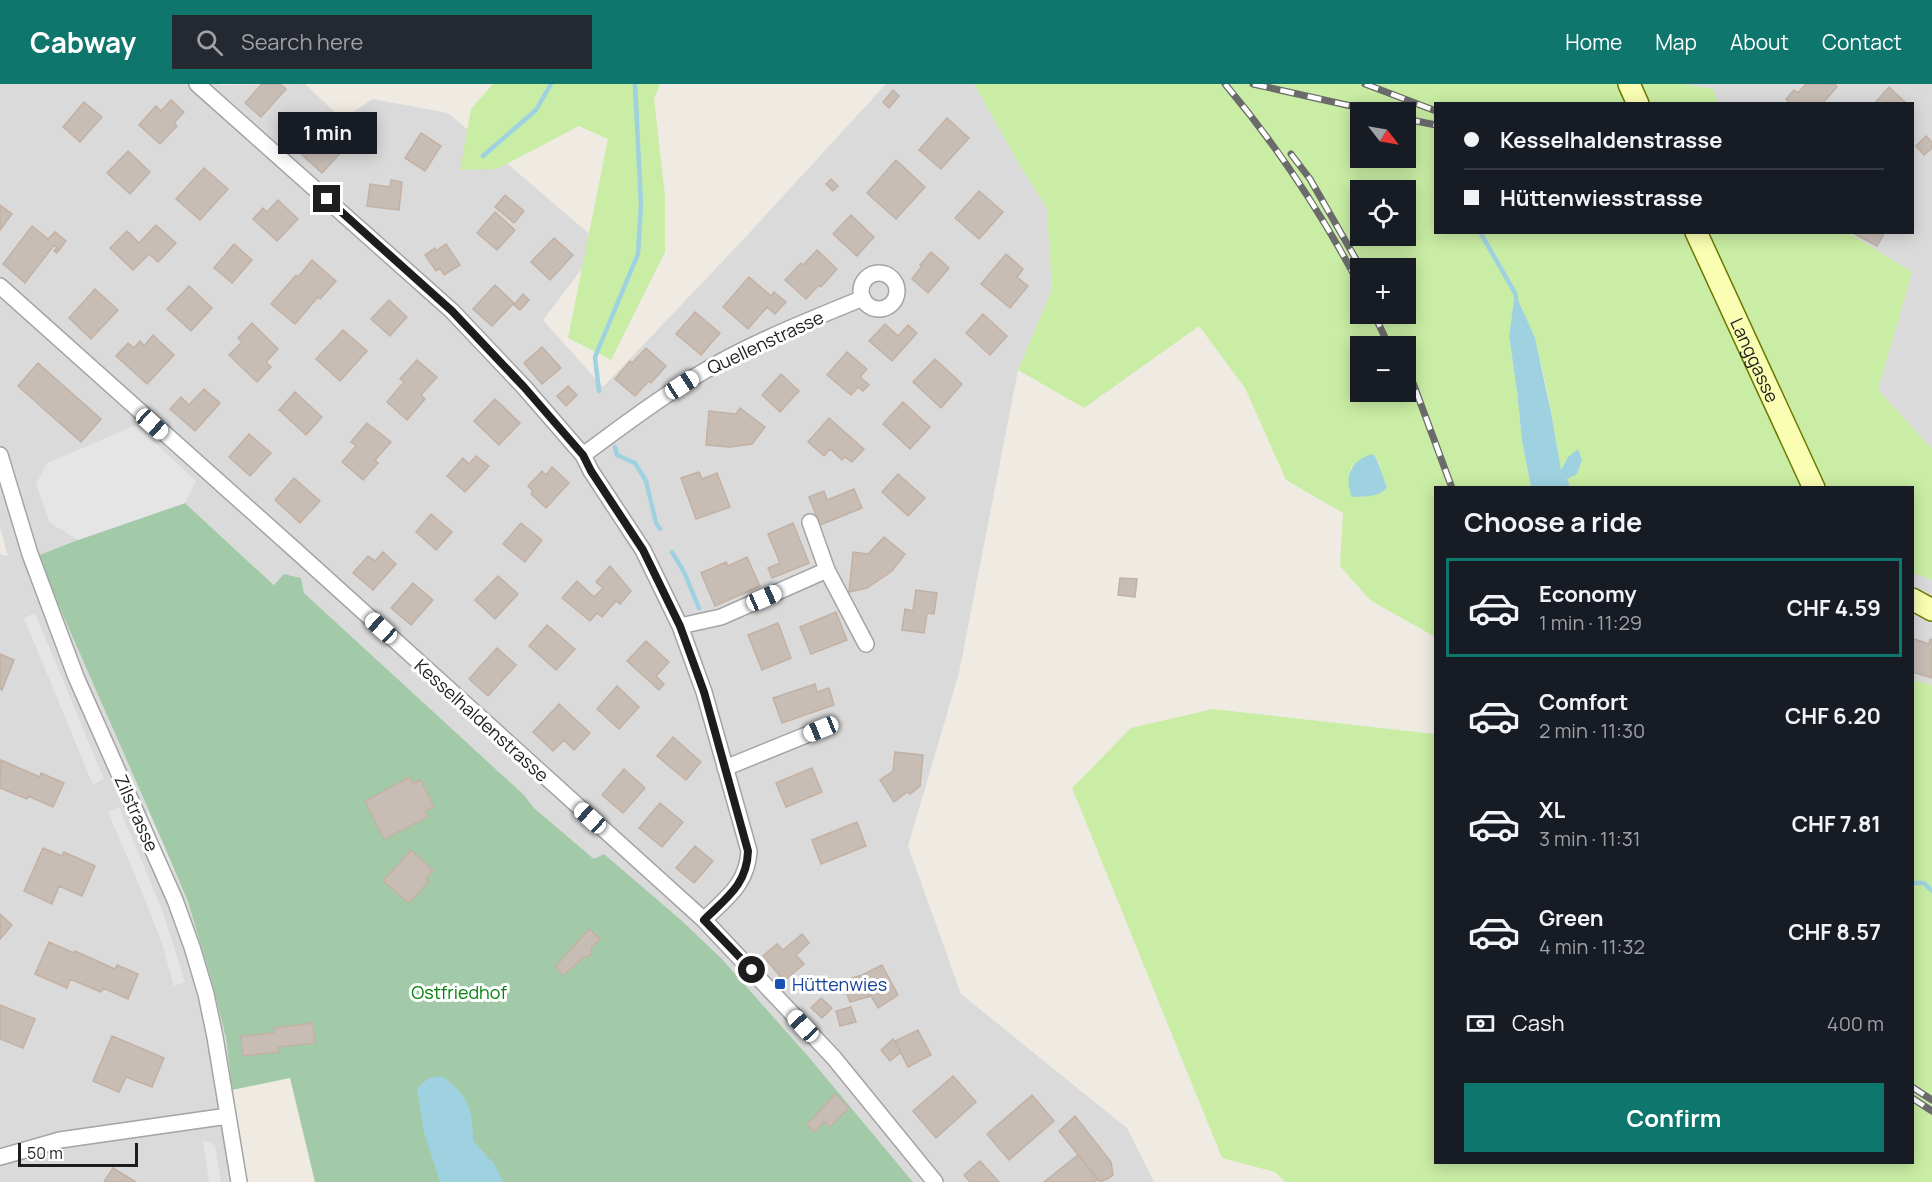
<!DOCTYPE html>
<meta charset="utf-8">
<style>
:root{--surface:#171b24;--page:#242831;--text:#f1f3f6;--muted:#9ea1a6;--line:#363941;--accent:#0f766e}
body{margin:0;font-family:Manrope,sans-serif;background:var(--page);color:var(--text);height:100vh;display:flex;flex-direction:column;font-size:22px;white-space:nowrap}
*{box-sizing:border-box;margin:0}
p{font-size:20px;color:var(--muted)}
.icon{flex:none;width:33px;height:33px;fill:none;stroke:currentColor;stroke-width:2;stroke-linecap:round;stroke-linejoin:round}
.map{position:relative;flex:1;overflow:hidden}
.sheet{position:absolute;left:1434px;top:402px;width:480px;height:678px;display:flex;flex-direction:column;background:var(--surface);border-radius:0px;box-shadow:0 3px 15px #0003}
.sheet>*{flex:none}
.hud{position:absolute;left:1434px;top:18px;width:480px;height:132px;border-radius:0px;box-shadow:0 3px 15px #0003;display:grid;align-content:center;height:132px;padding:0 30px;background:var(--surface)}
.needle{width:39px;rotate:121deg}
.tools{position:absolute;left:1350px;top:18px;display:grid;gap:12px}
.tools a{display:grid;place-items:center;width:66px;height:66px;border-radius:0px;background:var(--surface);box-shadow:0 3px 15px #0003;font-size:30px}
.scale{position:absolute;left:18px;bottom:15px;width:120px;box-sizing:border-box;padding-left:6px;border:3px solid #1d1d1d;border-top:0;font-size:16px;line-height:21px;white-space:nowrap;color:#1d1d1d;-webkit-text-stroke:4px #fff;paint-order:stroke}
.end{position:absolute;width:27px;height:27px;margin:-14px;border:8px solid #1d1d1d;background:#fff;box-shadow:0 0 0 3px #fff}
.from{border-radius:50%}
.bubble{position:absolute;height:42px;border-radius:0px;background:var(--surface);box-shadow:0 3px 15px #0003;font-size:20px;font-weight:700;line-height:42px;text-align:center}
.car{position:absolute;width:18px;height:36px;margin:-18px -9px;border-radius:8px;box-shadow:0 0 4px 2px #0007;background:linear-gradient(#fff 24%,#345 0 40%,#fff 0 76%,#345 0 86%,#fff 0)}
.hud b{display:flex;align-items:center;gap:21px;height:57px;font-size:22px}
.hud b+b{border-top:2px solid var(--line)}
.hud i{width:15px;height:15px;background:var(--text)}
ul{padding:0;list-style:none}
li{display:flex;align-items:center;gap:18px;height:99px;margin:0 12px 9px;padding:0 18px;border:3px solid transparent;border-radius:0px}
li div{flex:1}
li b{display:block;font-size:22px}
li em{font-style:normal;font-weight:700}
li.on{border-color:var(--accent)}
li>.icon{width:54px;height:54px;stroke-width:1.5}
h2{padding:0 30px;font-size:27px;line-height:72px}
.pay{display:flex;align-items:center;gap:15px;height:66px;padding:0 30px;font-size:22px}
.pay p{margin-inline-start:auto}
.button{display:flex;gap:12px;margin-top:auto;padding:12px 30px}
.button a{flex:1;height:69px;border-radius:0px;background:var(--accent);color:#fff;font-size:24px;font-weight:700;line-height:69px;text-align:center}
header{display:flex;align-items:center;gap:36px;box-sizing:border-box;height:84px;padding:0 30px;background:var(--accent);color:#fff}
header strong{font-size:28px}
nav{display:flex;gap:33px;margin-inline-start:auto;font-size:21px}
.search{width:420px;height:54px;background:var(--page);display:flex;align-items:center;gap:15px;box-sizing:border-box;padding:0 21px;border-radius:0px;color:var(--muted);font-size:22px}
.map>svg:first-child{display:block}
.residential{fill:#dbdada}
.grass{fill:#c9eda4;fill-rule:evenodd}
.cemetery{fill:#a2caa8}
.parking{fill:#e5e5e5}
.water{fill:#9fd2e0}
.lines{fill:none;stroke-linecap:round;stroke-linejoin:round}
.stream{stroke:#9fd2e0;stroke-width:4.5}
.building{fill:#c7bdb5;stroke:#c2b1a4;stroke-width:1.5}
.street-casing{stroke:#a4a4a4;stroke-width:18}
.secondary-casing{stroke:#6c7900;stroke-width:24}
.street{stroke:#fff;stroke-width:15}
.secondary{stroke:#fafeb2;stroke-width:21}
.rail-casing{stroke:#6b6b6b;stroke-width:7}
.rail{stroke:#fff;stroke-width:4.5;stroke-dasharray:14;stroke-linecap:butt}
.route{stroke:#1d1d1d;stroke-width:8}
.transit-dot{fill:#1a4fb4;stroke:#fff;stroke-width:2}
.labels{text-anchor:middle;dominant-baseline:central;stroke-width:6;stroke-linejoin:round;paint-order:stroke}
.street-label{font-size:18px;fill:#1d1d1d;stroke:#fff}
.transit-label{font-size:18px;fill:#164399;stroke:#fff;text-anchor:start}
.park-label{font-size:18px;fill:#04830e;stroke:#fff}
</style>
<header>
<strong>Cabway</strong>
<div class="search"><svg class="icon" aria-label="search" viewBox="0 0 24 24"><circle cx="10" cy="10" r="6"/><path d="M15 15l6 6"/></svg>Search here</div>
<nav><a>Home</a><a>Map</a><a>About</a><a>Contact</a></nav>
</header>
<div class="map">
<svg width="1932" height="1098" viewBox="0 0 1932 1098">
<rect width="100%" height="100%" fill="#efebe2"/>
<path class="residential" d="M0,0H218L220,1L305,0L342,35L373,15L448,29L601,160L543,236L603,303L741,158L886,0H974L1022,85L1047,124L1052,206L1018,286L959,589L908,762L961,910L1127,1044L1154,1098H913L808,972L721,874L681,836L604,771L595,776L534,724L524,711L304,509L301,494L284,490L275,501L185,419L37,472L164,761L188,818L213,902L226,954L232,1006L228,1032L239,1098H0V470L8,472L0,444Z
M1683,0H1932V365L1878,306L1912,188L1849,149L1912,148V20L1718,19L1713,5Z
M1915,489L1932,496V601L1913,596L1912,490Z"/>
<path class="grass" d="M493,0H660L654,15L665,111V168L611,276L568,254L608,55L579,42L497,85L460,86L471,25Z
M974,0H1683L1713,5L1718,19L1436,20V148L1849,149L1912,188L1878,306L1932,365V496L1913,489L1912,404L1570,403L1567,395L1561,388C1551,328 1544,265 1515,211L1509,252L1517,307L1522,357L1531,403L1436,404L1435,553L1370,516L1340,482L1343,429L1286,396L1245,304L1199,242L1084,324L1018,286L1052,206L1047,124L1022,85ZM1360,28H1406V74H1360ZM1360,106H1406V152H1360ZM1360,184H1406V230H1360ZM1360,262H1406V308H1360ZM1379,378L1380,386L1387,403L1349,405L1351,383Z
M1913,596L1932,601V1098H1285L1275,1088L1222,1074L1072,704L1131,644L1213,625L1435,650L1436,1078H1912Z"/>
<path class="cemetery" d="M185,419L274,501L284,490L301,494L304,509L524,711L534,724L594,775L604,770L681,836L721,874L808,972L913,1098H315L290,994L232,1006L226,954L213,902L188,818L164,761L37,472L78,456Z"/>
<path class="parking" d="M136,341L196,397L185,419L78,456L50,439L36,400L47,379Z
M35,529L104,695L93,701L24,534Z
M119,723L163,828L185,898L174,902L161,857L144,813L108,728Z
M148,727L174,786L170,788L144,729Z
M203,1056L215,1061L221,1098H209Z"/>
<path class="water" d="M1515,209L1535,254L1551,328L1561,386L1568,373L1578,365L1582,376L1577,390L1567,395L1570,403H1531L1522,357L1517,307L1509,252Z
M1373,370C1380,380 1382,392 1387,403C1380,414 1364,412 1352,413C1343,393 1352,375 1373,370Z
M442,992C468,1012 473,1024 473,1057L494,1080L503,1098H440L424,1048L417,1004L429,994Z"/>
<g class="lines">
<path class="stream" d="M483,72L536,26L551,0
M1480,148L1515,209L1516,214
M599,307L595,273L638,170L641,120L635,0
M615,363L617,371L635,379L646,397L656,439L660,445
M672,468L684,488L699,524
M1912,799H1924L1932,807"/>
</g>
<path class="building" d="M262,0H280L286,5L261,33L245,19Z
M1806,0H1835L1837,3L1822,20H1790L1786,15L1794,6L1798,9Z
M1889,3L1907,20H1874Z
M893,6L899,12L889,24L883,18Z
M171,16L184,28L174,39L177,42L160,60L139,41L156,22L161,27Z
M84,18L102,33L80,58L63,43Z
M947,34L969,54L941,85L919,66Z
M301,42L322,62L328,55L341,68L322,89L287,57Z
M421,49L441,62L425,87L405,74Z
M1926,52L1932,58V64L1924,71L1916,62Z
M128,67L150,88L130,110L107,89Z
M896,76L925,103L896,135L867,109Z
M204,84L228,105L200,136L176,115Z
M831,95L838,102L833,107L826,100Z
M391,96L402,98L399,126L367,122L370,100L390,103Z
M979,107L1003,128L979,155L955,134Z
M505,111L524,127L514,139L495,123Z
M278,116L298,135L277,157L253,135L263,124L267,128Z
M0,121L12,130L0,146Z
M495,128L515,146L497,166L477,149Z
M851,131L874,153L857,172L833,150Z
M156,141L176,159L158,178L149,170L133,186L110,164L127,147L139,159Z
M32,142L48,155L55,148L66,157L57,169L54,167L57,164L54,161L25,199L3,180Z
M1855,148H1885L1877,162L1855,150Z
M554,154L573,171L550,196L531,178Z
M234,160L252,176L232,199L214,184Z
M446,160L460,181L444,191L440,184L436,187L425,171L435,164L436,167Z
M817,166L837,185L821,203L819,201L806,215L785,196L801,179L803,181Z
M931,168L949,184L928,209L912,195L922,182L920,181Z
M1006,170L1023,185L1017,193L1028,202L1010,224L981,200Z
M312,176L336,197L320,215L318,213L295,240L271,220L296,191L298,193Z
M749,193L771,212L774,208L786,218L775,230L767,223L748,245L723,223Z
M495,201L514,219L492,242L473,225Z
M189,202L212,224L191,247L167,225Z
M95,205L118,226L91,255L69,234Z
M523,210L529,216L520,226L514,221Z
M389,216L407,233L390,252L371,235Z
M695,228L720,249L701,271L676,250Z
M983,230L1007,252L990,271L966,249Z
M252,239L278,265L266,278L271,283L257,298L229,271L242,258L238,254Z
M885,240L898,252L908,241L917,249L892,277L869,257Z
M343,246L367,267L340,297L316,275Z
M153,251L174,271L147,300L116,272L128,259L134,264L140,257L144,262Z
M542,263L561,284L542,300L524,279Z
M646,264L666,282L651,299L649,297L635,312L615,295L630,277L632,279Z
M847,268L867,285L860,293L869,301L863,307L858,303L851,311L827,291Z
M935,275L962,300L941,324L913,298Z
M417,276L437,293L421,311L425,315L407,336L387,318L404,298L400,295Z
M38,279L101,335L81,358L18,302Z
M781,290L799,307L780,328L762,311Z
M568,302L577,311L566,322L557,312Z
M204,305L220,319L195,347L170,325L181,313L189,321Z
M295,308L322,333L306,351L279,326Z
M495,315L520,339L499,361L474,337Z
M903,318L930,343L910,365L883,340Z
M740,324L765,343L752,360L730,363L706,361L709,327L736,330Z
M829,334L864,365L852,378L845,373L842,376L830,365L824,372L808,358Z
M367,339L391,358L375,376L378,379L363,396L342,378L356,362L351,358Z
M249,350L271,369L250,392L229,373Z
M476,372L489,382L465,408L447,392L463,374L469,380Z
M552,383L569,399L546,424L531,410L533,407L528,402L542,387L546,391Z
M699,388L702,395L717,389L730,423L696,435L681,394Z
M898,390L925,414L908,432L882,408Z
M294,394L320,417L300,439L275,416Z
M854,405L862,424L820,441L809,413L824,407L827,416Z
M431,430L452,448L436,466L416,448Z
M521,439L542,456L525,478L503,460Z
M793,439L809,479L772,494L768,484L780,479L768,450Z
M884,453L905,470L892,487L879,496L867,504L849,508L853,468L868,470Z
M383,468L396,480L373,506L353,489L368,472L375,477Z
M747,473L760,502L715,522L701,489L726,478L728,482Z
M610,482L631,507L620,520L616,517L602,533L597,529L590,537L562,514L577,497L594,513L603,504L596,498Z
M498,492L518,510L495,535L475,516Z
M1120,494L1137,495L1135,513L1118,511Z
M413,499L433,516L411,541L391,524Z
M916,506L937,509L934,530L927,529L924,549L902,546L905,525L913,527Z
M836,528L847,556L811,570L800,543Z
M778,539L791,574L762,586L748,551Z
M547,541L575,565L556,586L529,562Z
M1912,554L1929,560L1930,555L1932,556V594L1912,588Z
M646,557L669,578L656,592L664,600L659,606L627,577Z
M497,564L516,581L488,612L469,595Z
M0,570L14,576L2,606L0,605Z
M815,600L817,608L829,604L834,621L782,639L773,614Z
M617,602L639,623L619,645L597,625Z
M559,620L590,649L574,666L564,656L553,667L533,648Z
M673,653L701,678L686,696L657,672Z
M895,668L923,671L920,702L910,710L907,708L894,718L880,696L893,687Z
M1,676L40,693L41,689L64,699L53,723L28,712L27,715L0,704Z
M812,684L822,708L786,723L776,699Z
M624,685L645,704L623,729L602,711Z
M410,693L413,699L421,696L434,723L425,727L428,733L384,755L365,717Z
M660,719L683,738L662,763L639,744Z
M857,738L866,762L821,780L812,756Z
M695,762L713,777L694,799L676,784Z
M43,764L62,772L64,768L95,782L82,812L59,802L52,820L24,807Z
M411,766L433,786L426,794L429,797L409,819L383,797Z
M0,830L12,841L0,855Z
M589,845L600,855L591,864L592,869L588,873H584L563,891L555,883Z
M802,850L809,859L796,871L804,880L784,897L763,872L777,860L783,866Z
M49,858L74,869L75,867L115,885L117,881L138,890L128,915L103,904L101,908L70,895L67,904L35,890Z
M882,881L898,911L878,924L871,912L850,918L842,897L862,891Z
M821,914L832,924L822,934L811,924Z
M0,921L35,935L23,964L0,955Z
M851,923L856,938L840,942L836,927Z
M313,939L315,959L278,963L279,968L243,972L241,952L274,949V944Z
M918,946L931,971L908,983L895,957Z
M112,952L164,974L152,1003L126,993L119,1008L93,997Z
M893,955L901,968L890,977L881,966Z
M953,992L976,1018L936,1054L913,1027Z
M835,1010L849,1023L830,1043L824,1037L815,1048L807,1041Z
M1032,1011L1054,1037L1009,1076L987,1050Z
M1075,1032L1111,1078L1113,1091L1109,1094L1100,1098L1059,1047Z
M1078,1071L1098,1095L1094,1098H1044Z
M980,1077L999,1098H970L964,1091Z
M113,1084L136,1098H104Z"/>
<g class="lines">
<g class="street-casing">
<path id="street" d="M197,0L452,227L524,303L583,371L591,387L643,466L680,542L704,608L749,767C747,801 726,814 704,836
M861 207a18 18 0 1 1 36 0a18 18 0 1 1-36 0Z
M0,202L294,465L704,836L834,974L935,1098
M0,371L30,470L76,593L175,816L192,863L206,910L215,953L239,1098
M583,371C620,344 656,316 696,292C748,260 807,237 863,214
M810,438L827,486L866,560
M680,542L721,533L827,486
M725,684L821,645
M0,1073L60,1056L228,1032"/>
</g>
<g class="secondary-casing">
<g id="secondary">
<path d="M1629,0L1638,20"/>
<path id="s1" d="M1696,148L1814,404"/>
<path d="M1912,515L1932,526"/>
</g>
</g>
<use href="#street" class="street"/>
<use href="#secondary" class="secondary"/>
<g class="rail-casing">
<path id="rail" d="M1225,0C1278,63 1322,130 1360,202
M1253,0L1378,28
M1365,0L1436,27
M1406,35L1436,41
M1291,70L1310,95L1361,184
M1374,230L1389,262
M1406,280L1452,404
M1912,1003L1932,1016
M1912,1014L1932,1027"/>
</g>
<use href="#rail" class="rail"/>
</g>
<g class="lines">
<path class="route" d="M327,115L452,227L524,303L583,371L591,387L643,466L680,542L704,608L748,767C747,801 726,814 704,836L752,886"/>
</g>
<rect class="transit-dot" x="774" y="894" width="12" height="12" rx="3"/>
<g class="labels">
<g class="street-label">
<text transform="translate(765 258) rotate(-25)">Quellenstrasse</text>
<text stroke="none"><textPath href="#s1" startOffset="141">Langgasse</textPath></text>
<text transform="translate(482 636) rotate(42)">Kesselhaldenstrasse</text>
<text transform="translate(137 729) rotate(66)">Zilstrasse</text>
</g>
<g class="transit-label">
<text x="792" y="900">Hüttenwies</text>
</g>
<g class="park-label">
<text x="459" y="908">Ostfriedhof</text>
</g>
</g>
</svg>
<div class="tools">
<a><svg class="needle" viewBox="-14 -14 28 28"><path d="M0-13l5 13h-10z" fill="#e53935"/><path d="M0 13l5-13h-10z" fill="#9ea1a6"/></svg></a>
<a><svg class="icon" aria-label="locate" viewBox="0 0 24 24"><circle cx="12" cy="12" r="6"/><path d="M12 2v4M12 18v4M2 12h4M18 12h4"/></svg></a>
<a>+</a>
<a>−</a>
</div>
<div class="scale">50 m</div>
<i class="end from" style="left:752px;top:886px"></i>
<i class="end" style="left:327px;top:115px"></i>
<div class="bubble" style="left:278px;top:28px;width:99px">1 min</div>
<i class="car" style="left:682px;top:301px;rotate:57deg"></i>
<i class="car" style="left:152px;top:340px;rotate:132deg"></i>
<i class="car" style="left:764px;top:514px;rotate:66deg"></i>
<i class="car" style="left:381px;top:544px;rotate:312deg"></i>
<i class="car" style="left:821px;top:645px;rotate:248deg"></i>
<i class="car" style="left:590px;top:734px;rotate:312deg"></i>
<i class="car" style="left:803px;top:942px;rotate:317deg"></i>
<div class="hud">
<b><i class="from"></i>Kesselhaldenstrasse</b>
<b><i></i>Hüttenwiesstrasse</b>
</div>
<section class="sheet">
<h2>Choose a ride</h2>
<ul>
<li class="on"><svg class="icon" aria-label="car" viewBox="0 0 24 24"><path d="M5 17H2v-5l4-1 3-4h7l3 4 3 1v5h-3M9 17h6M6 11h13"/><circle cx="7" cy="17" r="2"/><circle cx="17" cy="17" r="2"/></svg><div><b>Economy</b><p>1 min · 11:29</p></div><em>CHF 4.59</em></li>
<li><svg class="icon" aria-label="car" viewBox="0 0 24 24"><path d="M5 17H2v-5l4-1 3-4h7l3 4 3 1v5h-3M9 17h6M6 11h13"/><circle cx="7" cy="17" r="2"/><circle cx="17" cy="17" r="2"/></svg><div><b>Comfort</b><p>2 min · 11:30</p></div><em>CHF 6.20</em></li>
<li><svg class="icon" aria-label="car" viewBox="0 0 24 24"><path d="M5 17H2v-5l4-1 3-4h7l3 4 3 1v5h-3M9 17h6M6 11h13"/><circle cx="7" cy="17" r="2"/><circle cx="17" cy="17" r="2"/></svg><div><b>XL</b><p>3 min · 11:31</p></div><em>CHF 7.81</em></li>
<li><svg class="icon" aria-label="car" viewBox="0 0 24 24"><path d="M5 17H2v-5l4-1 3-4h7l3 4 3 1v5h-3M9 17h6M6 11h13"/><circle cx="7" cy="17" r="2"/><circle cx="17" cy="17" r="2"/></svg><div><b>Green</b><p>4 min · 11:32</p></div><em>CHF 8.57</em></li>
</ul>
<div class="pay"><svg class="icon" aria-label="cash" viewBox="0 0 24 24"><path d="M3 7h18v10H3z"/><circle cx="12" cy="12" r="2"/></svg>Cash<p>400 m</p></div>
<div class="button"><a>Confirm</a></div>
</section>
</div>
